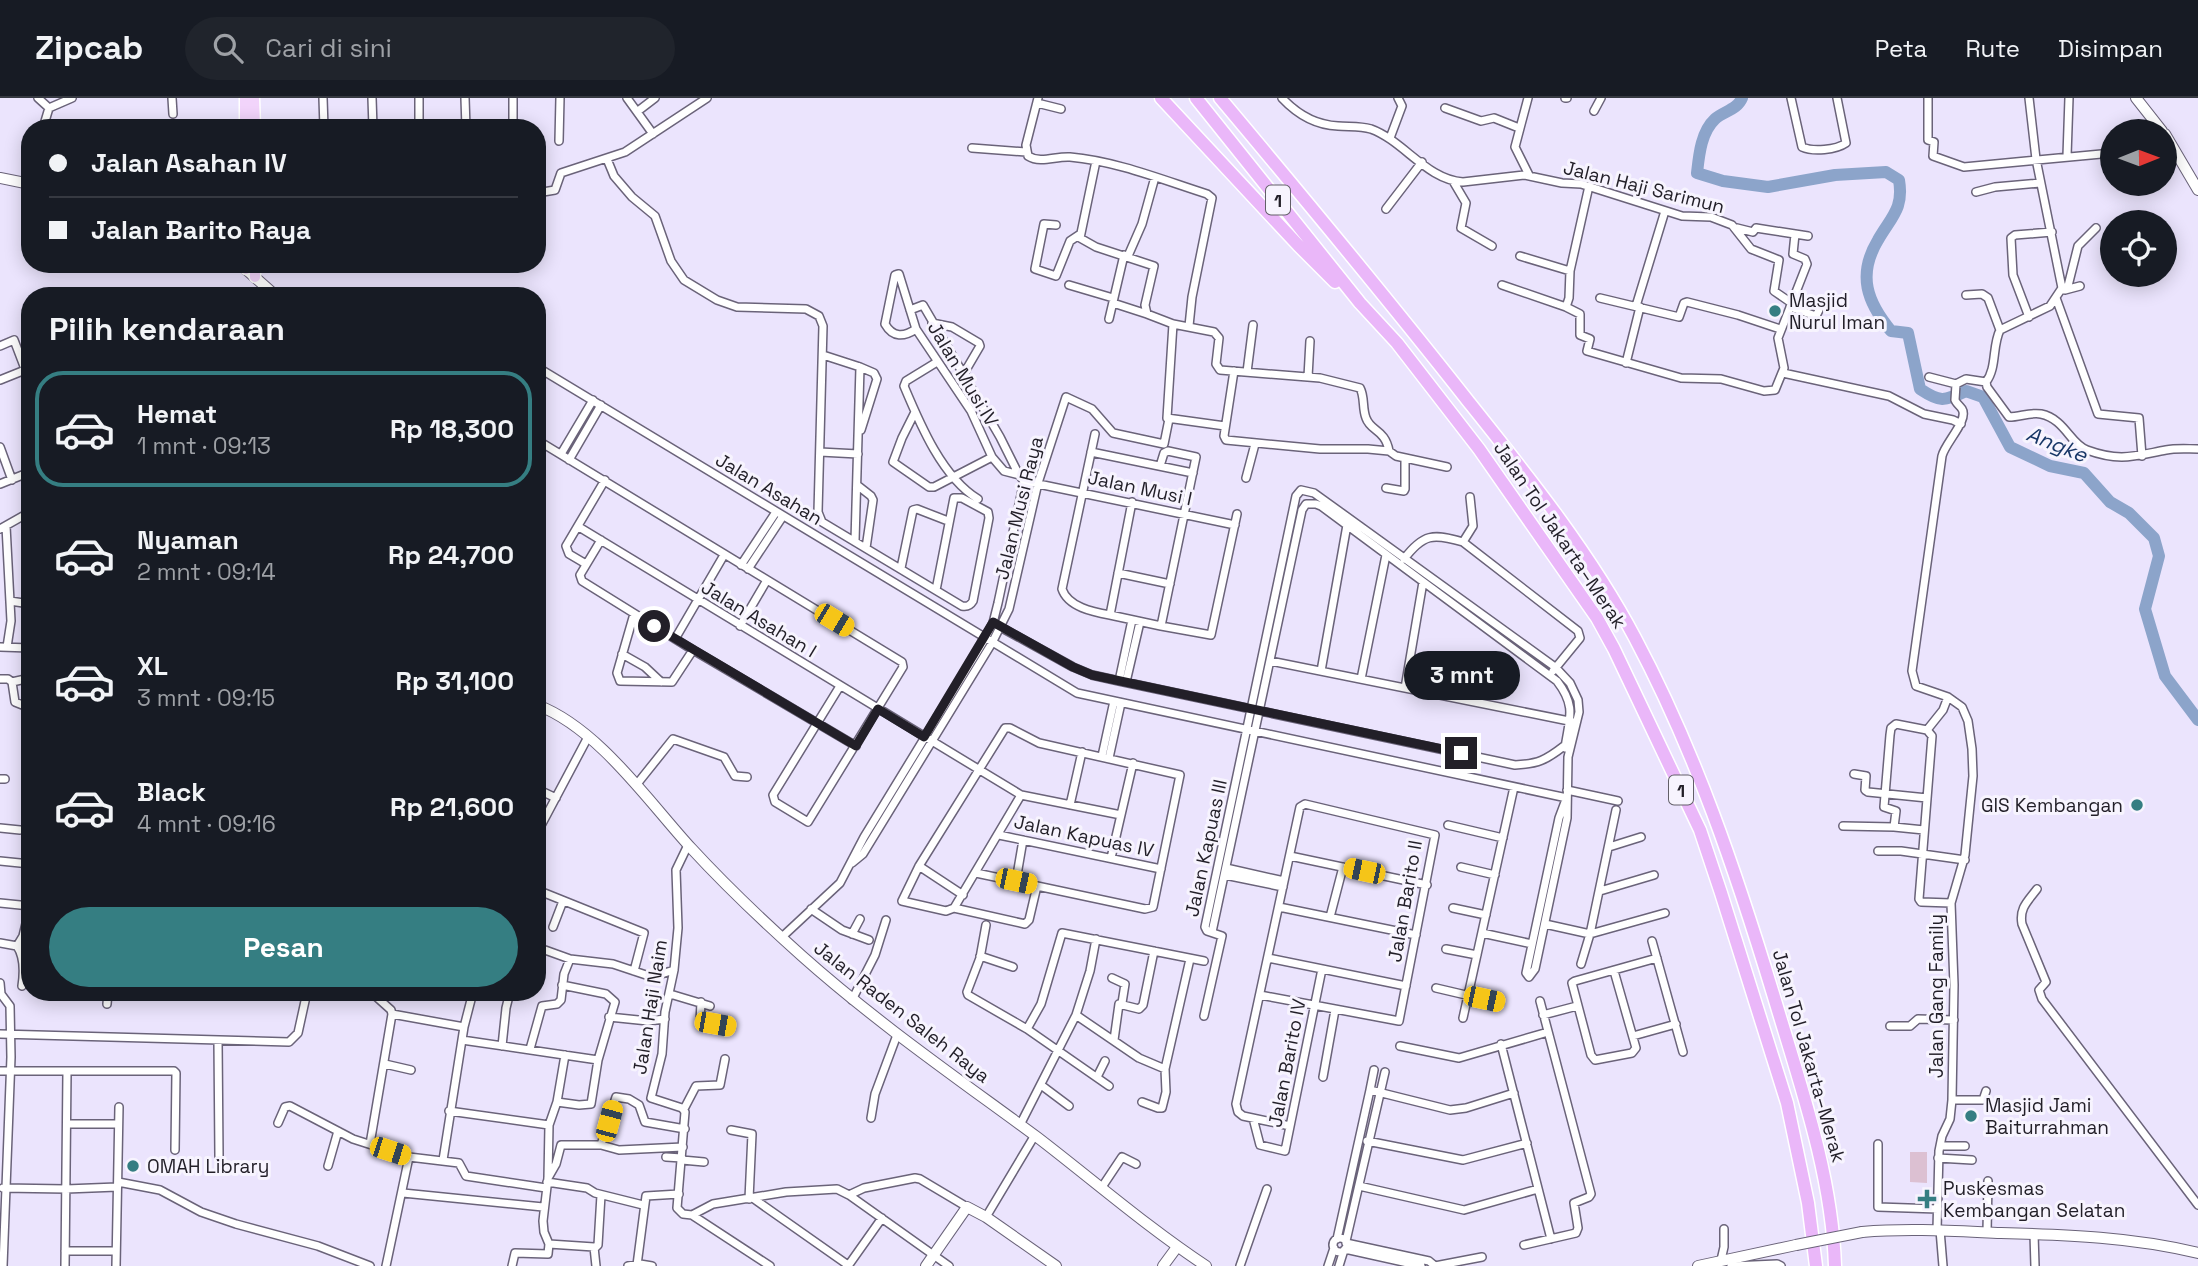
<!DOCTYPE html>
<html lang="id">
<meta charset="utf-8">
<style>
:root{--surface:#171b24;--page:#20242c;--text:#f1f3f6;--muted:#9ea1a6;--line:#363941;--accent:#357e82}
body{margin:0;font-family:"Space Grotesk",sans-serif;background:var(--page);color:var(--text);height:100vh;display:flex;flex-direction:column;font-size:26px;white-space:nowrap}
*{box-sizing:border-box;margin:0}
p{font-size:23px;color:var(--muted)}
.icon{flex:none;width:38px;height:38px;fill:none;stroke:currentColor;stroke-width:2;stroke-linecap:round;stroke-linejoin:round}
.map{position:relative;flex:1;overflow:hidden}
.drawer{position:absolute;left:21px;top:189px;width:525px;height:714px;display:flex;flex-direction:column;background:var(--surface);border-radius:28px;box-shadow:0 4px 18px #0003}
.drawer>*{flex:none}
.guide{position:absolute;left:21px;top:21px;width:525px;height:154px;border-radius:28px;box-shadow:0 4px 18px #0003;display:grid;align-content:center;height:154px;padding:0 28px;background:var(--surface)}
.needle{width:46px;rotate:89deg}
.controls{position:absolute;left:2100px;top:21px;display:grid;gap:14px}
.controls a{display:grid;place-items:center;width:77px;height:77px;border-radius:50%;background:var(--surface);box-shadow:0 4px 18px #0003;font-size:35px}
.end{position:absolute;width:32px;height:32px;margin:-16px;border:9px solid #221f28;background:#fff;box-shadow:0 0 0 4px #fff}
.from{border-radius:50%}
.bubble{position:absolute;height:49px;border-radius:24px;background:var(--surface);box-shadow:0 4px 18px #0003;font-size:23px;font-weight:700;line-height:49px;text-align:center}
.car{position:absolute;width:21px;height:42px;margin:-21px -10px;border-radius:9px;box-shadow:0 0 5px 2px #0007;background:linear-gradient(#f5c518 24%,#345 0 40%,#f5c518 0 76%,#345 0 86%,#f5c518 0)}
.guide b{display:flex;align-items:center;gap:24px;height:66px;font-size:26px}
.guide b+b{border-top:2px solid var(--line)}
.guide i{width:18px;height:18px;background:var(--text)}
ul{padding:0;list-style:none}
li{display:flex;align-items:center;gap:21px;height:116px;margin:0 14px 10px;padding:0 14px;border:4px solid transparent;border-radius:28px}
li div{flex:1}
li b{display:block;font-size:26px}
li em{font-style:normal;font-weight:700}
li.selected{border-color:var(--accent)}
li>.icon{width:63px;height:63px;stroke-width:1.5}
h2{padding:0 28px;font-size:32px;line-height:84px}
.button{display:flex;gap:14px;margin-top:auto;padding:14px 28px}
.button a{flex:1;height:80px;border-radius:42px;background:var(--accent);color:#fff;font-size:28px;font-weight:700;line-height:80px;text-align:center}
header{display:flex;align-items:center;gap:42px;box-sizing:border-box;height:98px;padding:0 35px;background:var(--surface);border-bottom:2px solid var(--line)}
header strong{font-size:33px}
nav{display:flex;gap:38px;margin-inline-start:auto;font-size:24px}
.search{width:490px;height:63px;background:var(--page);display:flex;align-items:center;gap:18px;box-sizing:border-box;padding:0 24px;border-radius:38px;color:var(--muted);font-size:26px}
.map>svg:first-child{display:block}
.garden{fill:#dcc0d2}
.lines{fill:none;stroke-linecap:round;stroke-linejoin:round}
.river{stroke:#8ca4ca;stroke-width:12}
.street-casing{stroke:#6a6379;stroke-width:10}
.secondary-casing{stroke:#6a6379;stroke-width:12}
.primary-casing{stroke:#fff;stroke-width:13}
.highway-casing{stroke:#fff;stroke-width:15}
.street{stroke:#fff;stroke-width:7}
.secondary{stroke:#fff;stroke-width:10}
.primary{stroke:#f2d4fb;stroke-width:10}
.highway{stroke:#eab7f9;stroke-width:12}
.secondary-bridge-casing{stroke:#6a6379;stroke-width:12;stroke-linecap:butt}
.secondary-bridge{stroke:#fff;stroke-width:10}
.route{stroke:#221f28;stroke-width:9}
.poi-dot{fill:#357e82;stroke:#f7f4fe;stroke-width:2.5}
.labels{text-anchor:middle;dominant-baseline:central;stroke-width:6;stroke-linejoin:round;paint-order:stroke}
.shield{fill:#f7f4fe;stroke:#625f68;stroke-width:2}
.shield-label{font-size:18px;font-weight:bold;fill:#221f28}
.street-label{font-size:19px;fill:#221f28;stroke:#f7f4fe}
.poi-label{font-size:19px;fill:#221f28;stroke:#f7f4fe;text-anchor:start}
.water-label{font-size:21px;font-style:italic;fill:#183767;stroke:#f7f4fe}
</style>
<header>
<strong>Zipcab</strong>
<div class="search"><svg class="icon" aria-label="search" viewBox="0 0 24 24"><circle cx="10" cy="10" r="6"/><path d="M15 15l6 6"/></svg>Cari di sini</div>
<nav><a>Peta</a><a>Rute</a><a>Disimpan</a></nav>
</header>
<div class="map">
<svg width="2198" height="1168" viewBox="0 0 2198 1168">
<rect width="100%" height="100%" fill="#ebe4fd"/>
<path class="garden" d="M1910,1054H1927V1085L1910,1084Z"/>
<g class="lines">
<path class="river" d="M1742,0C1737,12 1724,13 1715,21C1701,34 1699,57 1697,75L1723,83L1768,89L1835,77L1886,74L1899,82C1904,111 1891,119 1878,142C1857,177 1867,204 1891,233L1908,235L1920,291C1941,305 1944,303 1966,293L1983,299L2010,349L2050,368L2084,375L2110,404L2129,415L2154,440L2159,458L2145,511L2165,578L2198,622"/>
<g class="street-casing">
<path id="street" d="M38,0L49,10L43,30
M172,0L173,16
M323,0L324,30
M372,0L373,30
M419,0V30
M465,0L466,30
M513,0V30
M627,0L653,36
M1038,0L1026,47L1028,58C1041,66 1055,58 1070,59C1116,63 1163,82 1207,96L1212,100L1192,199L1189,228
M1282,0C1297,16 1316,27 1338,28C1349,29 1360,28 1371,31C1404,43 1427,82 1463,84L1524,77L1562,85L1581,86L1682,118L1711,119L1732,127L1751,151L1779,162L1774,193L1790,204
M1528,0L1515,49L1529,77
M1565,0H1567
M1791,0L1802,49C1813,54 1836,52 1846,45L1837,0
M1928,0V42L1934,44L1933,58L1964,69L2112,55
M2029,0L2036,61L2062,190
M1037,5L1061,11
M49,10L72,0
M1445,10L1481,23L1494,20L1519,30
M638,13L655,0
M1594,13L1601,0
M1390,40L1402,8L1398,0
M559,43L560,0
M972,50L1026,54
M2067,58L2069,0
M607,61L614,78L632,99L655,118L671,163L684,182L717,202L737,209L806,211L819,218L823,228L818,414L822,424L962,508C967,509 970,508 973,503L989,420L988,414L962,400H954L936,492
M1096,63L1080,140L1096,149L1154,168L1145,207L1147,216L1173,226L1214,234L1219,240L1216,266L1220,272L1320,280L1360,290C1365,299 1362,310 1366,320C1371,334 1385,331 1389,353L1396,358L1447,369
M1453,83L1466,105L1461,130L1492,148
M25,85L30,69
M1976,94L1995,89L2040,85
M537,95L555,92L561,75L625,54L707,0
M1386,111L1422,64
M1056,127L1044,126L1035,171L1056,178L1070,143L1079,137
M1737,130L1753,134L1756,130L1808,138
M1128,158L1142,126L1155,79
M1520,158L1570,173
M898,176L895,177L885,226C893,240 904,239 916,231
M899,176L916,231L971,313L992,359L1004,373L1019,377L1024,383L1235,427
M1069,187L1113,200
M1502,187L1566,209L1569,200L1570,173L1589,88
M2065,192L2080,188
M1966,197L1982,196L1988,200L2000,232
M1600,200L1679,219L1684,205L1687,204L1738,217L1780,231
M2056,200L2098,316L2139,320L2142,358
M1113,205L1147,216
M1636,208L1665,113
M1566,209L1580,216V237L1590,241L1587,253L1681,280L1721,281L1764,293L1775,292L1784,270L1778,240L1807,166L1805,161L1793,156L1795,136
M1790,209L1816,218L1819,212
M910,212L923,207L1000,339L1019,377
M2029,219L2013,177L2011,140L2015,137L2052,134
M1109,221L1124,157
M932,225L952,229L979,245L980,248L963,277
M1173,226L1167,320L1225,328
M0,248L14,242L30,284
M823,257L860,269L855,443
M937,264L906,283L904,288C920,326 942,379 978,401
M1626,265L1640,209
M537,269L1077,595L1567,700
M860,269L874,275L877,281L861,332
M1234,273L1224,338L1226,342L1320,351H1368L1389,353
M1247,274L1253,227
M1783,275L1889,298L1924,316L1953,322L1961,326
M1308,279L1310,243
M1929,279L1956,286L1966,281L1986,284
M0,282L30,270
M1986,284L1987,289L2009,319C2020,319 2030,314 2041,316C2065,321 2070,346 2087,352C2120,364 2134,358 2166,352C2176,350 2187,351 2198,351
M1986,284C1997,270 1992,248 2000,232L2050,208L2062,190L2068,188L2078,148L2096,130
M915,314L902,340L893,364L929,389H934L992,359
M1095,336L1062,491C1068,509 1093,514 1110,517L1132,404
M537,342L902,564L903,569L808,724L775,704L773,697L840,588
M0,349L12,382
M820,354L858,356
M1091,354L1193,375
M561,356L593,302
M569,362L601,307
M1160,368L1164,355L1168,353L1196,359L1161,528L1211,537L1237,416
M1246,380L1255,346
M0,386L30,374
M857,387L871,398L873,402L866,450
M1386,390L1404,393L1405,391V360
M1302,412L1306,406H1316L1321,408L1557,583C1577,609 1569,621 1565,650
M6,428L11,523L7,549
M579,429L1021,697L1121,717
M0,431L30,414
M601,442L580,477L582,483L693,552L856,648
M1463,444L1473,428L1470,399
M1404,461C1423,436 1433,435 1463,444L1578,533L1580,540L1553,573
M586,466L569,456L566,448L605,382
M741,467L776,414
M901,470L913,412L917,411L948,423
M748,471L783,418
M1118,475L1170,486
M10,503L30,506
M634,516L617,575L620,583L672,584L693,552
M1110,517L1161,528
M993,525L1073,569L1092,577L1119,583L1515,667C1538,666 1546,662 1564,648
M740,528L767,482
M675,541L724,457
M0,549L30,550
M622,556L645,569L661,584
M1270,563L1574,624
M1321,573L1347,427
M0,581H8L12,584
M1361,581L1386,457
M1119,583L1132,522
M12,584L15,604L30,610
M12,584L30,580
M1126,584L1140,524
M1405,590L1423,484
M1441,597L1445,572
M1005,630H1010L1039,645L1180,677L1153,809L1145,811L1037,788L1029,822L1025,826L954,810L946,813L902,803L919,768Z
M1927,632L1943,612L1948,599
M1102,658L1114,603
M1109,660L1121,605
M1854,676L1866,678L1865,692L1868,694L1927,700
M0,681H5
M637,686L673,641L724,659L735,678L747,679
M537,691L556,700
M1567,692L1618,703
M1070,707L1082,654
M1448,727L1503,740
M1843,728L1894,729
M0,730L20,732
M1924,732L1894,729L1896,713L1884,709L1890,637L1891,630L1896,626L1927,632L1932,638L1919,801L1921,804L1951,805
M537,735L588,639
M999,737L1161,771
M688,747L676,772L678,830L674,872L665,914L662,956L651,1000L682,1010L685,1014L677,1110L683,1116L692,1117L770,1168
M1609,749L1641,739
M1878,753H1901L1965,762
M1290,758L1427,787
M1111,760L1133,665
M0,763L30,766
M852,765L863,756L992,545L1009,511L1038,385L1066,299L1092,311L1113,335L1164,346L1169,321
M919,768L963,797
M1461,769L1495,777
M1226,770L1284,783
M976,775L1037,788
M1225,777L1283,789
M1016,783L1023,742
M2037,791C2028,803 2019,810 2022,826L2046,884L2039,892L2042,901L2198,1107
M537,792L644,835L634,873
M1600,793L1654,777
M0,805L30,808
M1279,809L1416,837
M954,810L1021,697
M1453,810L1486,817
M811,811L842,832L869,842
M1330,819L1343,769
M1545,826L1590,836L1665,815
M986,827L980,860L967,894L968,897L1027,931L1109,988
M553,829L563,803
M1212,834L1302,412
M1482,835L1532,846
M852,836L860,821
M782,839L840,785L864,739L985,541L993,525L998,505L1024,383
M1652,843L1683,954
M0,845L17,848
M17,848L23,838L30,809
M17,848C25,860 24,875 22,888
M1446,851L1477,857
M545,852L570,861L613,866L652,879L674,872
M980,858L1013,869
M1268,860L1406,888
M1581,866L1590,836L1616,712
M1614,873L1636,950L1632,955L1595,962L1591,957L1572,885L1575,883L1657,860
M1529,879L1526,875L1559,720L1565,704
M1112,880L1125,886L1122,905
M0,885L1,896L10,908L11,959L3,1168
M1436,890L1500,905
M371,894L391,912L392,916
M670,896L710,908
M1260,897L1399,923L1435,737L1305,706L1300,709L1236,1006L1238,1014L1243,1018L1290,1028
M852,902L875,857L886,822
M701,904L700,924L731,929
M107,906L108,894
M1076,917L1139,960L1165,971
M1543,917L1577,908
M1204,918L1222,838L1207,833L1205,829L1296,398L1301,392L1314,395L1555,569L1570,585L1578,602L1579,614L1568,659L1567,720L1535,871L1529,879
M609,919L648,923L665,921
M1463,920L1514,689
M1890,928H1910L1918,921L1954,922
M1027,931L1041,906L1062,835L1204,863
M0,936L289,944L298,935L307,894
M1633,938L1676,926
M462,942L598,962
M1114,942L1119,906L1139,911L1143,907L1154,853
M218,943L219,1058
M1501,946L1551,1141
M502,948L506,910L510,894
M1400,948L1459,960L1548,934
M530,951L542,908L557,906L561,902L564,876L570,861
M385,966L411,972
M0,973H174L176,975L175,1052
M1097,979L1105,963
M1323,979L1335,912
M1041,987L1069,1008
M1370,992L1374,972
M1952,1002H1983L1986,993
M557,1004L579,1007L591,1006L598,962L615,904L606,896L562,887
M1142,1004L1158,1010H1162L1166,994L1165,971L1190,861
M684,1011L696,988L720,987L725,961
M449,1013L549,1027
M871,1020L875,996L897,937
M1253,1020L1260,1047L1285,1053L1322,871
M278,1025L285,1009L290,1008L353,1041L409,1059L459,1065L466,1078L546,1090
M67,1026H118
M1020,1027L1076,917L1090,873L1096,841
M731,1032L752,1036L749,1101
M1367,1043L1463,1062L1527,1045
M370,1046L392,916L464,929
M1878,1046V1109L1938,1111
M601,1047L619,1052L683,1049
M1940,1048H1965
M666,1059L682,1060
M1938,1060L1972,1062
M443,1062L464,929L473,894
M682,1062L704,1064
M328,1068L338,1033
M548,1080L556,1066L561,1047H601L616,999L629,1001L639,1007L645,1024L685,1031
M118,1084L160,1092L201,1114L236,1126L318,1148L370,1168
M547,1084L587,1090L595,1095L643,1107
M1359,1088L1464,1112L1538,1091
M1102,1089L1122,1059L1136,1066
M3,1090L66,1091L117,1089
M403,1095L543,1109
M849,1097L864,1090L915,1080L920,1081L967,1109
M754,1101L848,1167
M692,1117L713,1106L786,1094L837,1091L849,1097L949,1168
M986,1119L1035,1037
M1937,1132L1939,1053L1942,1038L1950,1021L1952,1002L1954,887L1951,805L1965,757L1973,678L1972,651L1968,623L1962,609L1948,599L1916,588L1912,573L1942,358C1945,345 1969,322 1962,311C1960,308 1956,305 1955,302L1956,286
M1940,1132L1943,1168
M1987,1134L1988,1083
M2034,1136L2035,1168
M1333 1147a7 7 0 1 1 14 0a7 7 0 1 1-14 0Z
M1337,1141L1370,992L1450,1012L1466,1010L1514,995
M1346,1143L1385,974
M1346,1145L1429,1163L1435,1168
M549,1146L594,1149L596,1168
M1524,1147L1576,1135L1578,1130L1574,1105L1589,1099L1591,1096L1540,903
M595,1150L598,1147L601,1097
M1345,1151L1421,1168
M65,1153H116
M1721,1162L1724,1149V1131
M637,1167L646,1098L679,1096
M65,1168L67,974
M116,1168L119,1009
M386,1168L409,1059
M512,1168L515,1155L548,1156L549,1146L544,1134L543,1123L548,1080L549,1027L557,1004L565,957
M628,1168L640,1166L652,1168
M848,1168L882,1120
M1240,1168L1267,1091
M1328,1168L1334,1150
M1339,1168L1344,1152
M1435,1168L1482,1159
M1731,1168L1777,1166L1781,1168"/>
</g>
<g class="secondary-casing">
<path id="secondary" d="M2136,0L2162,33
M2165,36L2198,92
M0,80L30,86
M240,166L276,198
M537,607C598,630 648,703 691,750C726,788 764,824 802,858C876,924 957,980 1037,1039C1093,1082 1147,1129 1206,1168
M1862,1134C1909,1130 1954,1133 2001,1135C2068,1137 2133,1139 2198,1155
M926,1168L967,1109L986,1119L1056,1168
M1163,1168L1177,1149
M1698,1168L1796,1147"/>
</g>
<g class="primary-casing">
<path id="primary" d="M245,0V30
M254,0L255,30
M246,166V171
M255,179V166"/>
</g>
<g class="highway-casing">
<path id="highway" d="M1161,0L1298,147L1335,184
M1196,0L1360,205L1397,245L1479,351L1597,520L1614,551L1700,732L1721,795L1787,1005L1808,1105L1816,1168
M1220,0C1304,100 1387,200 1468,303C1528,378 1590,455 1635,540C1696,655 1736,774 1774,899C1800,986 1832,1076 1835,1168"/>
</g>
<use href="#street" class="street"/>
<use href="#secondary" class="secondary"/>
<use href="#primary" class="primary"/>
<use href="#highway" class="highway"/>
<g class="secondary-bridge-casing">
<path id="secondary-bridge" d="M1796,1147L1862,1134"/>
</g>
<use href="#secondary-bridge" class="secondary-bridge"/>
</g>
<g class="lines">
<path class="route" d="M654,528L856,648L878,611L924,639L993,524L1073,569L1092,577L1461,655"/>
</g>
<g class="poi-dot">
<circle cx="1775" cy="213" r="7"/>
<circle cx="2137" cy="707" r="7"/>
<circle cx="1971" cy="1018" r="7"/>
<circle cx="133" cy="1068" r="7"/>
<path d="M1923.5 1090.5h7v7h7v7h-7v7h-7v-7h-7v-7h7z"/>
</g>
<g class="labels">
<g class="shield">
<rect x="1266" y="87.5" width="24" height="29" rx="5"/>
<rect x="1669" y="677.5" width="24" height="29" rx="5"/>
</g>
<g class="shield-label">
<text x="1278" y="102">1</text>
<text x="1681" y="692">1</text>
</g>
<g class="street-label">
<text transform="translate(1644 89) rotate(14)">Jalan Haji Sarimun</text>
<text transform="translate(963 276) rotate(59)">Jalan Musi IV</text>
<text transform="translate(1140 390) rotate(12)">Jalan Musi I</text>
<text transform="translate(769 391) rotate(31)">Jalan Asahan</text>
<text transform="translate(1019 410) rotate(-76)">Jalan Musi Raya</text>
<text transform="translate(1560 437) rotate(56)">Jalan Tol Jakarta–Merak</text>
<text transform="translate(759 521) rotate(31)">Jalan Asahan I</text>
<text transform="translate(1084 738) rotate(12)">Jalan Kapuas IV</text>
<text transform="translate(1206 750) rotate(-78)">Jalan Kapuas III</text>
<text transform="translate(1405 803) rotate(-80)">Jalan Barito II</text>
<text transform="translate(1936 898) rotate(-90)">Jalan Gang Family</text>
<text transform="translate(650 909) rotate(-81)">Jalan Haji Naim</text>
<text transform="translate(902 914) rotate(38)">Jalan Raden Saleh Raya</text>
<text transform="translate(1809 958) rotate(74)">Jalan Tol Jakarta–Merak</text>
<text transform="translate(1287 965) rotate(-79)">Jalan Barito IV</text>
</g>
<g class="poi-label">
<text x="1789" y="202">Masjid<tspan x="1789" dy="22">Nurul Iman</tspan></text>
<text x="2123" y="707" text-anchor="end">GIS Kembangan</text>
<text x="1985" y="1007">Masjid Jami<tspan x="1985" dy="22">Baiturrahman</tspan></text>
<text x="147" y="1068">OMAH Library</text>
<text x="1943" y="1090">Puskesmas<tspan x="1943" dy="22">Kembangan Selatan</tspan></text>
</g>
<g class="water-label">
<text transform="translate(2057 346) rotate(22)">Angke</text>
</g>
</g>
</svg>
<div class="controls">
<a><svg class="needle" viewBox="-14 -14 28 28"><path d="M0-13l5 13h-10z" fill="#e53935"/><path d="M0 13l5-13h-10z" fill="#9ea1a6"/></svg></a>
<a><svg class="icon" aria-label="locate" viewBox="0 0 24 24"><circle cx="12" cy="12" r="6"/><path d="M12 2v4M12 18v4M2 12h4M18 12h4"/></svg></a>
</div>
<i class="end from" style="left:654px;top:528px"></i>
<i class="end" style="left:1461px;top:655px"></i>
<div class="bubble" style="left:1404px;top:553px;width:116px">3 mnt</div>
<i class="car" style="left:834px;top:522px;rotate:121deg"></i>
<i class="car" style="left:1364px;top:773px;rotate:282deg"></i>
<i class="car" style="left:1016px;top:783px;rotate:102deg"></i>
<i class="car" style="left:1484px;top:901px;rotate:102deg"></i>
<i class="car" style="left:715px;top:926px;rotate:100deg"></i>
<i class="car" style="left:609px;top:1023px;rotate:15deg"></i>
<i class="car" style="left:390px;top:1053px;rotate:108deg"></i>
<div class="guide">
<b><i class="from"></i>Jalan Asahan IV</b>
<b><i></i>Jalan Barito Raya</b>
</div>
<section class="drawer">
<h2>Pilih kendaraan</h2>
<ul>
<li class="selected"><svg class="icon" aria-label="car" viewBox="0 0 24 24"><path d="M5 17H2v-5l4-1 3-4h7l3 4 3 1v5h-3M9 17h6M6 11h13"/><circle cx="7" cy="17" r="2"/><circle cx="17" cy="17" r="2"/></svg><div><b>Hemat</b><p>1 mnt · 09:13</p></div><em>Rp 18,300</em></li>
<li><svg class="icon" aria-label="car" viewBox="0 0 24 24"><path d="M5 17H2v-5l4-1 3-4h7l3 4 3 1v5h-3M9 17h6M6 11h13"/><circle cx="7" cy="17" r="2"/><circle cx="17" cy="17" r="2"/></svg><div><b>Nyaman</b><p>2 mnt · 09:14</p></div><em>Rp 24,700</em></li>
<li><svg class="icon" aria-label="car" viewBox="0 0 24 24"><path d="M5 17H2v-5l4-1 3-4h7l3 4 3 1v5h-3M9 17h6M6 11h13"/><circle cx="7" cy="17" r="2"/><circle cx="17" cy="17" r="2"/></svg><div><b>XL</b><p>3 mnt · 09:15</p></div><em>Rp 31,100</em></li>
<li><svg class="icon" aria-label="car" viewBox="0 0 24 24"><path d="M5 17H2v-5l4-1 3-4h7l3 4 3 1v5h-3M9 17h6M6 11h13"/><circle cx="7" cy="17" r="2"/><circle cx="17" cy="17" r="2"/></svg><div><b>Black</b><p>4 mnt · 09:16</p></div><em>Rp 21,600</em></li>
</ul>
<div class="button"><a>Pesan</a></div>
</section>
</div>
